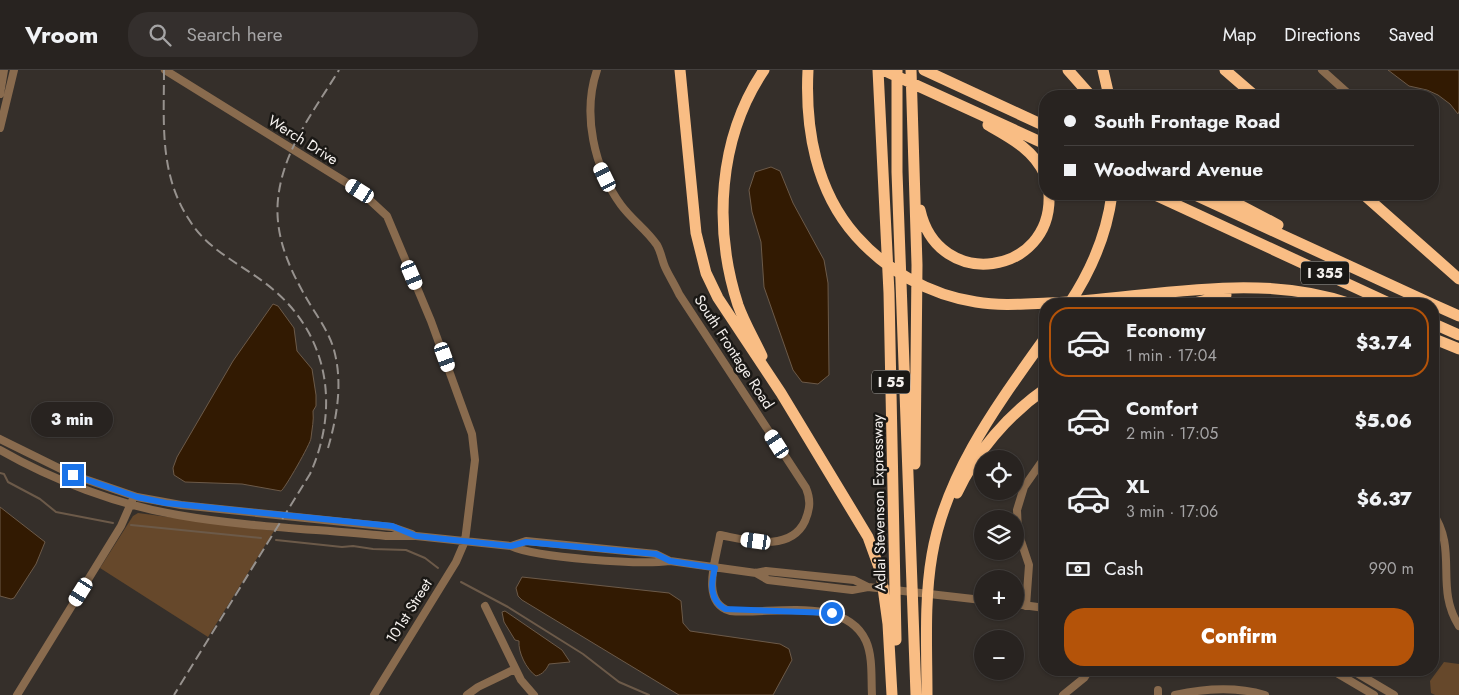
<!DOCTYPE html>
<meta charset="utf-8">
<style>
:root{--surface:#282320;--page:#342f2d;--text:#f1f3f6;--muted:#a5a4a5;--line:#44403e;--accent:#b45309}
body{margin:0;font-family:Jost,sans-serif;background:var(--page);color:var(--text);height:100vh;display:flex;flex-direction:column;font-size:19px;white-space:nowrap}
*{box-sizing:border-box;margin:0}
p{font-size:16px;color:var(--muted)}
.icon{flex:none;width:28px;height:28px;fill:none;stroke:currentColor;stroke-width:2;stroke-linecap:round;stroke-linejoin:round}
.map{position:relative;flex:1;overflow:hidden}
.drawer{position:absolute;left:1039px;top:228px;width:400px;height:378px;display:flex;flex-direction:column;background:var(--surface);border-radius:20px;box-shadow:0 1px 4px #0004,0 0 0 1px var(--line)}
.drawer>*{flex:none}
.banner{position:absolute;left:1039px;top:20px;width:400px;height:110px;border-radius:20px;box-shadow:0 1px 4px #0004,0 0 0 1px var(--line);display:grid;align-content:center;height:110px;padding:0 25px;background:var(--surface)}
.tools{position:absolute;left:974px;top:380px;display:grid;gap:10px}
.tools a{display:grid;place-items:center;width:50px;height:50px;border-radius:50%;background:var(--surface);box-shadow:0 1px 4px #0004,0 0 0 1px var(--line);font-size:25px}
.end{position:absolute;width:22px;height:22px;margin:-11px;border:6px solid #1a73e8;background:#fff;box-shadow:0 0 0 2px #fff}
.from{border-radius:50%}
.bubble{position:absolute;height:35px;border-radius:18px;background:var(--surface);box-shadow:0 1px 4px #0004,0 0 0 1px var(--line);font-size:16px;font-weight:800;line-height:35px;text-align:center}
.car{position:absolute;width:15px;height:30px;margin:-15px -8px;border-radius:6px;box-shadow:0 0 4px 1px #0007;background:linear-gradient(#fff 24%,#345 0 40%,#fff 0 76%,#345 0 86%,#fff 0)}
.banner b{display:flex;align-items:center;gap:18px;height:48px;font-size:19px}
.banner b+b{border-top:1px solid var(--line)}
.banner i{width:12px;height:12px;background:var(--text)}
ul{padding:9px 0 0;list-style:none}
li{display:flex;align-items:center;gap:15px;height:70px;margin:0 10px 8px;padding:0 15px;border:2px solid transparent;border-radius:20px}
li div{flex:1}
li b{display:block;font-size:19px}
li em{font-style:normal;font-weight:800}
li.on{border-color:var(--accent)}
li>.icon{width:45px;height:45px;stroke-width:1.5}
.pay{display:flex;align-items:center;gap:12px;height:55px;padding:0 25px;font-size:19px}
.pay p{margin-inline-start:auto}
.primary-button{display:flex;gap:10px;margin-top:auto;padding:10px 25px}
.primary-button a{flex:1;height:58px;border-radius:20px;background:var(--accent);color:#fff;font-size:20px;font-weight:800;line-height:58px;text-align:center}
header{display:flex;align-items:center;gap:30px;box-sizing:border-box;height:70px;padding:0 25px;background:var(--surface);border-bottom:1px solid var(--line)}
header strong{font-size:24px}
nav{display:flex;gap:28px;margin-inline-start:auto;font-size:18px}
.search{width:350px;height:45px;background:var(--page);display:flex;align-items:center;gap:12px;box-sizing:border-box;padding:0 18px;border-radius:20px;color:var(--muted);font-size:19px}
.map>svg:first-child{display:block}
.green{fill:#66482b}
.water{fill:#321a02;stroke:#6c5a49}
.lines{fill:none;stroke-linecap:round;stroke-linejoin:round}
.stream{stroke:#6c5a49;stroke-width:2}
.minor{stroke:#896b4e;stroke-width:8}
.highway{stroke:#f9bd84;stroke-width:11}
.rail{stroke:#97928e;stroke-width:2;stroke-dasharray:10 5;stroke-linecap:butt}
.route{stroke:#1a73e8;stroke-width:6}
.labels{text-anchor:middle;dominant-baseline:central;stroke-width:5;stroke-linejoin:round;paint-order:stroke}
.shield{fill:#1a1815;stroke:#b3b0ad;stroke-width:1}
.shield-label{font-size:14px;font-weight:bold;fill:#f5f1ee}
.street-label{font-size:15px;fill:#f5f1ee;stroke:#1a1815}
</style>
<header>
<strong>Vroom</strong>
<div class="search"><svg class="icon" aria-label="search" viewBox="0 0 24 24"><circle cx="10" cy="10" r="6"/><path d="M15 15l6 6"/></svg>Search here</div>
<nav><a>Map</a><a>Directions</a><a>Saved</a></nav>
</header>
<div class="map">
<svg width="1459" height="625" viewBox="0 0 1459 625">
<rect width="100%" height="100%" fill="#352f2a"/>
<path class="green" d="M138,443L274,461L208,567L100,498L133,446Z
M1444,592L1459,594V625H1435L1431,623L1430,611Z"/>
<path class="water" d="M1388,0H1459V41L1458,44L1450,34L1438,25L1427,20L1409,16Z
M771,97L780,101L793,133L824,190L828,213L829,305L818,314L802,312L793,300L764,217L761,172L752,142L749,120L755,102Z
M273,234L278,236L294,258L297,281L312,299L316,325V336L313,341C314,351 312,358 311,368C311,373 284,420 281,421L242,414L185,412L174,405L173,398L177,387L233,291Z
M0,437L45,472L36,494L14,528L11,529L0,526Z
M522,507L669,523L681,531L683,553L690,561L780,574L789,579L792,590L773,625H679L522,530L518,526L516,518Z
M505,541L562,580L570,592L549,594C546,600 543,604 536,606C526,599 518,582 519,571L515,570L504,552L502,542Z"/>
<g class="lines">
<path class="stream" d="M0,403L4,404L8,412L40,429L56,442L113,453
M131,455L261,468
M276,470L342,477L353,476L373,479L406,480L425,488L438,498
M461,512L508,537L583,584L619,612L649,625"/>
<path class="minor" d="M165,0L360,121L387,146L431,251L472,364L475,390L465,471L456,492L374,625
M597,0C582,44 594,98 621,135C632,150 647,160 657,175C661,182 662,190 665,197C669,206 675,215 679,224L806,418C811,430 810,439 805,451C790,483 747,470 720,465C717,487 699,532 730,541C770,545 845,525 866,571C873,587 871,608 872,625
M1322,0L1351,26
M0,24L4,0
M0,58L14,0
M0,369L73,405L137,427L181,435L392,457L412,464
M0,380C52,410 118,435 178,445C246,457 317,459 386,466H416L511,476C537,488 640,495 670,491
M1432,442C1459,480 1434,517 1459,556
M511,476L526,471L656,484L670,491L756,503L766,501L854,510L868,517
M756,503L768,510L852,520L868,517L982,530
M1015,534L1045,538
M485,536L521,610L534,625
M1026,536L1029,495L1018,462L1017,440L1024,417L1045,387
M1330,599L1374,625
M1350,599L1394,625
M1158,620V625
M17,625L121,456L132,431
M467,625L478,617L515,599
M1063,625L1084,608L1090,599
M1175,625C1206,618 1235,616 1265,625"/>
<path class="highway" d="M680,0L696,163L706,203L718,228L781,323L868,467L881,503L888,554L892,625
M808,0C805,59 816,121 856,166C887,201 930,225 976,232C1000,236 1024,234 1048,233C1147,229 1255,200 1351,234
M878,0L889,223L896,570
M883,0L1045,74
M897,0V102L916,625
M911,0L917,195L915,394
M924,0L1045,56
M1068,0L1091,26
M1103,0L1109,26
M1225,0L1255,26
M988,55C1011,68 1034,80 1045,105
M1153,124L1391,234
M1193,124L1432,234
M1219,124L1278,155
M1363,124L1459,209
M920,140C938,222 1053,206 1049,124
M1069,234C1091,201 1107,163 1112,124
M1190,234L1226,225
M1432,234L1459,246
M1432,253L1459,265
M1432,268L1459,279
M762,286C754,269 744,252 738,235C713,158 718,68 764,0
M957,423C976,382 1008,345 1045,319
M927,625C927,579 924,531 932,485C946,403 998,334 1045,268"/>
<path class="rail" d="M164,0C164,53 159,105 190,151C208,180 239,193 265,213C328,260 341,335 310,404L174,625
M328,378C337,347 343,313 334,280C330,265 320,250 311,236C292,204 274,169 278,129C283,80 314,41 339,0"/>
</g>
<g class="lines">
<path class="route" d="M73,405L137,427L166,433L372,454L392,456L416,466L511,476L526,472L656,484L670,491L715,498C711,513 709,530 725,539L832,543"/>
</g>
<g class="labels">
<g class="shield">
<rect x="1301" y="191.5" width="48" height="23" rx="4"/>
<rect x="872" y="300.5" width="38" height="23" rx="4"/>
</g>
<g class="shield-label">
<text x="1325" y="203">I 355</text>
<text x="891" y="312">I 55</text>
</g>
<g class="street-label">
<text transform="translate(303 70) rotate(32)">Werch Drive</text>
<text transform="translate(734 282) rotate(57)">South Frontage Road</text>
<text transform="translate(879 433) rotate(-91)">Adlai Stevenson Expressway</text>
<text transform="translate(409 541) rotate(-58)">101st Street</text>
</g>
</g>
</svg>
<div class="tools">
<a><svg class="icon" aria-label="locate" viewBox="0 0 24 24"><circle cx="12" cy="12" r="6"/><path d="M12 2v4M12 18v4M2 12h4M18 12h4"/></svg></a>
<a><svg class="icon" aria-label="layers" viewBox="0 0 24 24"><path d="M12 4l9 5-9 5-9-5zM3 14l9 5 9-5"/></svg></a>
<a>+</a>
<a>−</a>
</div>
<i class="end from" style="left:832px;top:543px"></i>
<i class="end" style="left:73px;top:405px"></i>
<div class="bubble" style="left:31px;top:332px;width:82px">3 min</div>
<i class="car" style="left:605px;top:107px;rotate:334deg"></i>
<i class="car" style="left:360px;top:121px;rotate:302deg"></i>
<i class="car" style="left:412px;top:205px;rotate:157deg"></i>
<i class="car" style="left:445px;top:287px;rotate:160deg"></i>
<i class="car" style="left:777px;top:374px;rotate:327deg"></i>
<i class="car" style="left:756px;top:471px;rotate:278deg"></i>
<i class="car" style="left:81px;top:522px;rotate:212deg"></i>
<div class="banner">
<b><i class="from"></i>South Frontage Road</b>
<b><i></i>Woodward Avenue</b>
</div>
<section class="drawer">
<ul>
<li class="on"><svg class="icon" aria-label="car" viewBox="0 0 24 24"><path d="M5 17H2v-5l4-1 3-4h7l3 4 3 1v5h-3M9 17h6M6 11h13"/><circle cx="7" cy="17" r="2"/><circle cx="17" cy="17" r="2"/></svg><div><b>Economy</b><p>1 min · 17:04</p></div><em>$3.74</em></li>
<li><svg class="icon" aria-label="car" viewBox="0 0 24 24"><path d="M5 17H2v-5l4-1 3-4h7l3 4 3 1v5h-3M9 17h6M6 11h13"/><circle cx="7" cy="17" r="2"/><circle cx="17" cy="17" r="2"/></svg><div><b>Comfort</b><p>2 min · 17:05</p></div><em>$5.06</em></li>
<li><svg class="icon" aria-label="car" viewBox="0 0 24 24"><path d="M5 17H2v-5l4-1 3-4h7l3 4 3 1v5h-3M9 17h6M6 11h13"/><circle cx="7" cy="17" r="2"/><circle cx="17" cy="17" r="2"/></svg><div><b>XL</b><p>3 min · 17:06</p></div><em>$6.37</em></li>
</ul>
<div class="pay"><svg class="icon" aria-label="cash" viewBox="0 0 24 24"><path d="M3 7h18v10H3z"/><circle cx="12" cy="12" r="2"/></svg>Cash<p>990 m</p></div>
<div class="primary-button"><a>Confirm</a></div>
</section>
</div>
